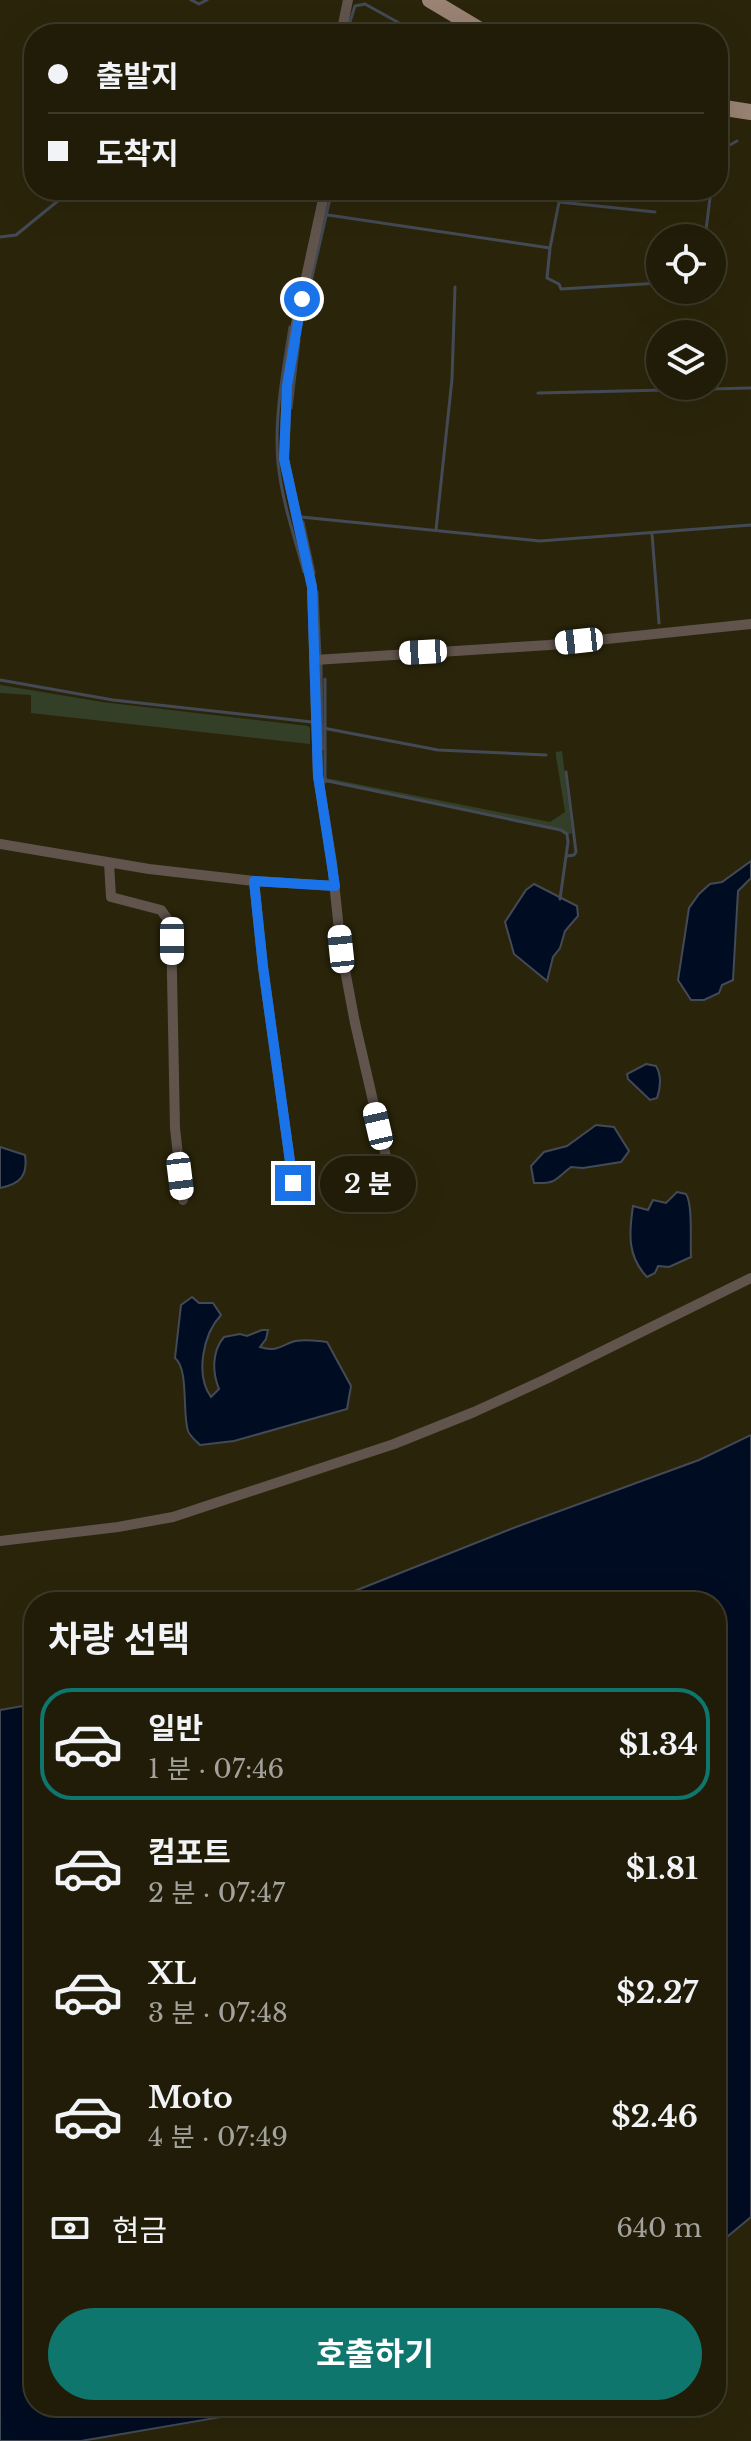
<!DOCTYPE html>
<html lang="ko">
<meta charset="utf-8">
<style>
:root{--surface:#201c08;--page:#2d2916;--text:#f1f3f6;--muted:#a2a19c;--line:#3d3a29;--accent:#0f766e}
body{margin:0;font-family:"Libre Baskerville","Noto Sans KR",serif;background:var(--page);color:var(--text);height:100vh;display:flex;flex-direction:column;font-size:30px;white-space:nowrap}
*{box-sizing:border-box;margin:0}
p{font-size:26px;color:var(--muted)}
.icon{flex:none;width:44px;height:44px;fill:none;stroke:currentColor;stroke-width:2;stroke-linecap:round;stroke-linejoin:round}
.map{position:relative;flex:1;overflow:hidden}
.details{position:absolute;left:24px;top:1592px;width:702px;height:824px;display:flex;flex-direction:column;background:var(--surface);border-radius:32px;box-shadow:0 8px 32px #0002,0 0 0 2px var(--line)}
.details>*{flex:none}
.guide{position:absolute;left:24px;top:24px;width:704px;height:176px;border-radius:32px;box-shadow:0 8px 32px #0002,0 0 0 2px var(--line);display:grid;align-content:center;height:176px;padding:0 24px;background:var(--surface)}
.buttons{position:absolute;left:646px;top:224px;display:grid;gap:16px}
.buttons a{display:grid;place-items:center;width:80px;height:80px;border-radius:50%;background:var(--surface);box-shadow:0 8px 32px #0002,0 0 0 2px var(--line);font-size:40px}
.end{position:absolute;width:36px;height:36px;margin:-18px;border:10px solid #1a73e8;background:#fff;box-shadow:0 0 0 4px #fff}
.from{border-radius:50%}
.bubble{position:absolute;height:56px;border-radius:28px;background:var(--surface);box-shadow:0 8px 32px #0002,0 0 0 2px var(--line);font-size:26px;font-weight:700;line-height:56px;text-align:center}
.car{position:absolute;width:24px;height:48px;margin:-24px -12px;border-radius:10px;box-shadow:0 0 6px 2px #0007;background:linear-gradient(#fff 24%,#345 0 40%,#fff 0 76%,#345 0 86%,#fff 0)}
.guide b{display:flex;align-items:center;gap:28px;height:76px;font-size:30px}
.guide b+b{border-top:2px solid var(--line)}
.guide i{width:20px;height:20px;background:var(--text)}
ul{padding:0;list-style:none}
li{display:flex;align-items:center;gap:24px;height:112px;margin:0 16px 12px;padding:0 8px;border:4px solid transparent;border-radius:32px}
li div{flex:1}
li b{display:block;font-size:30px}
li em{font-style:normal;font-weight:700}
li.current{border-color:var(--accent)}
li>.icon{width:72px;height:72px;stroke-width:1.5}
h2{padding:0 24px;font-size:36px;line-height:96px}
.pay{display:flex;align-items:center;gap:20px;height:88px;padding:0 24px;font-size:30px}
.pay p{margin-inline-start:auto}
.primary-button{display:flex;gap:16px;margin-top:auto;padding:16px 24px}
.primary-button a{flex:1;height:92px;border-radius:48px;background:var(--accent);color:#fff;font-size:32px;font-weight:700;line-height:92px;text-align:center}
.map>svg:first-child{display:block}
.green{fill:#343f28}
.water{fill:#000c22;stroke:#434a55;stroke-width:2}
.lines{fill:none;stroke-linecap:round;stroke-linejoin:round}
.stream{stroke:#434a55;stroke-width:3}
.street{stroke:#60544d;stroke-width:10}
.primary{stroke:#9a8373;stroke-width:16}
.route{stroke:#1a73e8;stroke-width:10}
</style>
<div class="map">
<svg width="751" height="2441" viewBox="0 0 751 2441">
<rect width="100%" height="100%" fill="#2a250a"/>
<path class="green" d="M0,685L102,702L308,726L310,728V744L31,713V695L0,693Z
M562,751L572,833L569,834L561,829L326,781V778L550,822L565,812L556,756V752Z"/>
<path class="water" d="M751,861V878L738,891L733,980L722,985L719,993L704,1000H691L678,980L689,908L699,894L710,884L722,882Z
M534,884L577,906L578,916L565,931L560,948L553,957L547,981L514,954L505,922L526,890Z
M646,1064L656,1066C662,1076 661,1086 657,1098L650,1100L628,1079L627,1074Z
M596,1125L614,1127L629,1151L621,1162L583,1168L571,1167C555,1179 557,1184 534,1183L531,1166L544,1152L567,1146Z
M0,1147L25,1155C28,1176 20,1184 0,1188Z
M677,1192L686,1194C693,1205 690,1241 691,1257L669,1267L658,1266L655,1273L647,1277C627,1256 629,1233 633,1206L648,1210L653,1200L666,1203Z
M192,1297L199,1303H213L221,1315C203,1334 195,1375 211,1397L219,1389C212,1372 212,1351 224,1337L240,1334L247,1336L262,1330H268L266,1339L260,1347C275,1352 279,1347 292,1342C301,1338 317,1341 327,1342L351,1386L347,1409L234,1441L200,1445C196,1441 190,1436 188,1431C182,1412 189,1369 175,1358L181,1305Z
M751,1435V2217L716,2246V1602H327L516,1527L699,1460Z
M34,1704V2406H285L81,2441H0V1710Z"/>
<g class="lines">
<path class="stream" d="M191,0L199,4L207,0
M346,34L355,6L365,4L419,34
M718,174L728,146L737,141
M328,215L550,248L559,202L655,212
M0,237L16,235L59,200L82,193L93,197L124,190
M705,238L711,190
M550,248L547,278L559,284L561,289L660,283
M290,327C283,371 274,419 278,463C282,500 294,536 304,572
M300,329L332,190
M538,393L751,388
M291,408L299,340
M301,517L540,541L751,525
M303,522L314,573
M436,530L452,379L455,287
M652,534L659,623
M317,592L320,657
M321,664L322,749
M0,680L113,700L312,722
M323,728L438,750L546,755
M566,772L576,852L574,855L567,856
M323,780L561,830L567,834L568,842L560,899
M325,782V679"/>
<path class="street" d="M341,34L348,0
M325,190L296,324L287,386L284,459L312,587L318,776L332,863L341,949L355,1023L389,1170
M315,660L549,645L751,624
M0,844L149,869L254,881L335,886
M109,863L111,897L161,910L171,924L175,1128L183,1200
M254,881L263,967L293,1183
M0,1541L118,1527L173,1517L394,1444L474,1412L546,1379L751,1278"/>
<path class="primary" d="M430,0L487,34
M718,107L751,112"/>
</g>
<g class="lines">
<path class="route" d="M293,1183L263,967L254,881L335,886L318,776L312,587L284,459L287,386L302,299"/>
</g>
</svg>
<div class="buttons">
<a><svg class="icon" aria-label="locate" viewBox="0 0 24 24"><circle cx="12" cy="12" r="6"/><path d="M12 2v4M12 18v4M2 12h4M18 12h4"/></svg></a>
<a><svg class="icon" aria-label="layers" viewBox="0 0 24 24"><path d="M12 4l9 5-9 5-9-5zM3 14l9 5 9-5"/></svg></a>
</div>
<i class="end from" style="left:302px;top:299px"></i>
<i class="end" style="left:293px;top:1183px"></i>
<div class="bubble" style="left:320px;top:1156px;width:96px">2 분</div>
<i class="car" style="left:579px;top:641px;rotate:264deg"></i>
<i class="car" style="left:423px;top:652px;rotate:267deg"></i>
<i class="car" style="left:172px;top:941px;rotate:180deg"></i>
<i class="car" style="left:341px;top:949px;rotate:354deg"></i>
<i class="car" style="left:378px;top:1126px;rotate:347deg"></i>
<i class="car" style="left:180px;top:1176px;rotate:173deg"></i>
<div class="guide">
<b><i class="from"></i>출발지</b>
<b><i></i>도착지</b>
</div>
<section class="details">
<h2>차량 선택</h2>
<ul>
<li class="current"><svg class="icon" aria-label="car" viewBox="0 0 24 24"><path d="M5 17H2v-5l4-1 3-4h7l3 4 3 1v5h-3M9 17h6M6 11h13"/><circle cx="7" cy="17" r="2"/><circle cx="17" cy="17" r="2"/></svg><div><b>일반</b><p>1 분 · 07:46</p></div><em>$1.34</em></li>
<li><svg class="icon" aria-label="car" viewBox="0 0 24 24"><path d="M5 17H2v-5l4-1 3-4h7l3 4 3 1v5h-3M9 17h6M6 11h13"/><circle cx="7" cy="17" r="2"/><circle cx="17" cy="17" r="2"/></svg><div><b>컴포트</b><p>2 분 · 07:47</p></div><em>$1.81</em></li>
<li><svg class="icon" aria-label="car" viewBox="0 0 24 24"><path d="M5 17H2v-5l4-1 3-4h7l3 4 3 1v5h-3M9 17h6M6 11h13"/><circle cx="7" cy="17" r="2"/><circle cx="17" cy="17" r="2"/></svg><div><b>XL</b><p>3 분 · 07:48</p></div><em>$2.27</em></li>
<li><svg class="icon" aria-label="car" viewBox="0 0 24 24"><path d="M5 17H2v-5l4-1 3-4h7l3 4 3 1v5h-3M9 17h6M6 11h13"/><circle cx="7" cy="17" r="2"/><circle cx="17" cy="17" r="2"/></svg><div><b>Moto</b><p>4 분 · 07:49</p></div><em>$2.46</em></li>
</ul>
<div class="pay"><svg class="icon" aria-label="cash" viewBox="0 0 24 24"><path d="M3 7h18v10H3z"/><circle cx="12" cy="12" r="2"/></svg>현금<p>640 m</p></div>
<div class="primary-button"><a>호출하기</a></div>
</section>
</div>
